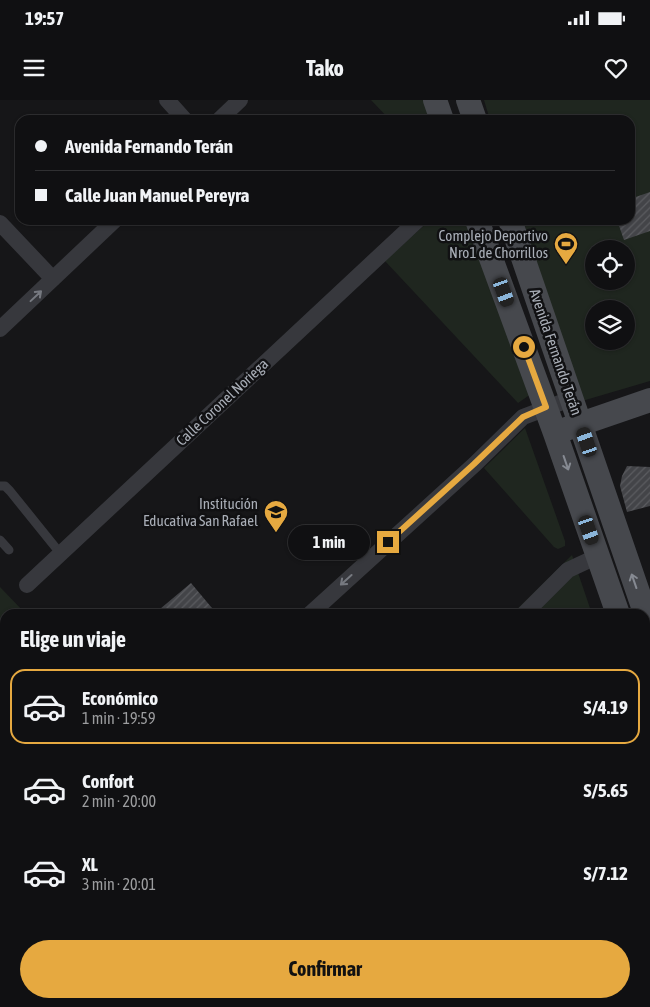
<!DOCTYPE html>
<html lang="es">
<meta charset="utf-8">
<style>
:root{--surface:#101012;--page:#1e1e20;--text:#f1f3f6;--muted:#9c9d9f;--line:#303032;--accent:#e6a940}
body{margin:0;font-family:"Asap Condensed",sans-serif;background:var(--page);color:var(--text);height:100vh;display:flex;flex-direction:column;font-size:19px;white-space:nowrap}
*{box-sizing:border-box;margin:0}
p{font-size:16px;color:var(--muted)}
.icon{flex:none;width:28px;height:28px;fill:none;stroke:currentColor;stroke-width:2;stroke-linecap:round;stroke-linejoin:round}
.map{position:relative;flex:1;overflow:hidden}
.sheet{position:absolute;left:0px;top:509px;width:650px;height:399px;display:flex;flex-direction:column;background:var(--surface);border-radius:15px 15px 0 0;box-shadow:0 1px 4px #0004,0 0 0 1px var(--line)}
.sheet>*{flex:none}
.banner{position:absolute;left:15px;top:15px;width:620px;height:110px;border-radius:15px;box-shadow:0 1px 4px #0004,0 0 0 1px var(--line);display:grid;align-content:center;height:110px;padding:0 20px;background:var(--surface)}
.tools{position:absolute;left:585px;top:140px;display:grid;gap:10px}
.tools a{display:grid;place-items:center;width:50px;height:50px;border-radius:50%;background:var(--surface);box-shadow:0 1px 4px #0004,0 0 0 1px var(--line);font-size:25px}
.end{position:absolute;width:22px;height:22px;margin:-11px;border:6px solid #e6a940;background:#111;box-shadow:0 0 0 2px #111}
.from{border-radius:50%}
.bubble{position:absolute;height:35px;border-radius:18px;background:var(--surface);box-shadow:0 1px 4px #0004,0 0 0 1px var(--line);font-size:16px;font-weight:700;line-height:35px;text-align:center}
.car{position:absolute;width:15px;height:30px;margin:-15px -8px;border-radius:6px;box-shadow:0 0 4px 1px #0007;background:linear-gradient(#222 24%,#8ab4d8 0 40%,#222 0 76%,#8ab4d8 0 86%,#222 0)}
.banner b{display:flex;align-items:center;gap:18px;height:48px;font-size:19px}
.banner b+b{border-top:1px solid var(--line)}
.banner i{width:12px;height:12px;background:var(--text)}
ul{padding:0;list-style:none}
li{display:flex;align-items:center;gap:15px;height:75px;margin:0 10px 8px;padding:0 10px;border:2px solid transparent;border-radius:15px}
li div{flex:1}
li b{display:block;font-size:19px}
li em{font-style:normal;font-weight:700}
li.on{border-color:var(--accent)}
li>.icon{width:45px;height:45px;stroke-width:1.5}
h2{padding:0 20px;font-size:22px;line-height:60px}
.action{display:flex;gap:10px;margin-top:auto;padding:10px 20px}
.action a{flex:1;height:58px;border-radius:30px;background:var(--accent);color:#111;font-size:20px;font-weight:700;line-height:58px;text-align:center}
.status{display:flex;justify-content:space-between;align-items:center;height:35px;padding:0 25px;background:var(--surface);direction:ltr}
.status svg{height:14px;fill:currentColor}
header{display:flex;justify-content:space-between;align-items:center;height:65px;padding:0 20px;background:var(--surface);font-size:22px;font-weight:700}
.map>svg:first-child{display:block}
.green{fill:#1f261f;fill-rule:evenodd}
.building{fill:url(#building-hatch)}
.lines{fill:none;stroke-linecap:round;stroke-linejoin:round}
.lane{stroke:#37383d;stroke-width:9}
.street{stroke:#37383d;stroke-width:16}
.secondary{stroke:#46484d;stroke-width:24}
.oneway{stroke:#767980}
.oneway2{stroke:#868a92}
.route{stroke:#e6a940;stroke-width:6}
.labels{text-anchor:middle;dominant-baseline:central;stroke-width:5;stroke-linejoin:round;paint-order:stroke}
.poi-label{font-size:15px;fill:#a9aeb7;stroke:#111113;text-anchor:end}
.street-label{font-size:15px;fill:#a9aeb7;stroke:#111113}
</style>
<div class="status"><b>19:57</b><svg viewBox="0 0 49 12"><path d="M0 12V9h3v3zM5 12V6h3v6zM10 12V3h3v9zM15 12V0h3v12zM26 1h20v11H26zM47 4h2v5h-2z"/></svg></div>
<header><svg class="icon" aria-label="menu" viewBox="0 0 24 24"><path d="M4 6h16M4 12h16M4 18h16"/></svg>Tako<svg class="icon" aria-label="heart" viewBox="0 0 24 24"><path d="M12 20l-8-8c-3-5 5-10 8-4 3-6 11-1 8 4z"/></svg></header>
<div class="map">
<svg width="650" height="907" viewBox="0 0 650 907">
<defs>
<pattern id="building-hatch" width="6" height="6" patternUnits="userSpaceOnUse" patternTransform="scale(1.25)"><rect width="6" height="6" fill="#434448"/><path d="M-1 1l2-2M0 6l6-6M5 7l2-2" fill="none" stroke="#5b5c60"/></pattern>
</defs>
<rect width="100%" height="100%" fill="#161618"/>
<path class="green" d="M371,0H424L431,20H390Z
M484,0H650V281L582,301L523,120H630V20H490ZM594,149H626V181H594ZM594,209H626V241H594Z
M430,120H466L531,294L518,303L385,161Z
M525,328L565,441V446L558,449L554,447L484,368Z
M572,455L592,514H512Z
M0,487L26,514H5V759L0,764Z
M649,694L650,696V850L645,844V698Z"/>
<path class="building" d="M650,92V131L624,140L617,120H630V99Z
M627,366L650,367V406L627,412L620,386L622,376Z
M191,483L217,514H154Z"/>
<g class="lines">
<path class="lane" d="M0,386H5L10,391L60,453
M0,440L9,450"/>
<path class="street" d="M167,0L185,20
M219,20L240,0
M0,123L53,179
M0,229L115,120
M27,485L418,120
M310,514L475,364L523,317L573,298
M524,514L568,470L598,456
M645,664L650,668
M0,789L5,784
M645,859L650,863
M198,902L202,907
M443,902L447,907"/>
<path class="secondary" d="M435,0L442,20
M468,0L475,20
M477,120L555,333L618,514
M510,120L650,527
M566,329L650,300
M645,593L650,607"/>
</g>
<defs><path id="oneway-shaft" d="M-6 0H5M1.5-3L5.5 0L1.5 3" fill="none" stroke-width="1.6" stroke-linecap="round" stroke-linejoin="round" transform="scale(1.25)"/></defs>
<g class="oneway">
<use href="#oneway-shaft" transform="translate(36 196) rotate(-43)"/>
<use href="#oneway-shaft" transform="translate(346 480) rotate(138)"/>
</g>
<g class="oneway2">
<use href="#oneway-shaft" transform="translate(566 363) rotate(71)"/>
<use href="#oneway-shaft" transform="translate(634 481) rotate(-109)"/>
</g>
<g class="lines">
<path class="route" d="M388,442L474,364L523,317L546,307L524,247"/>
</g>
<defs>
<g id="stadium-pin" transform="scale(1.25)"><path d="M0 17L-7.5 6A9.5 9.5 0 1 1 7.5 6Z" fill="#e6a940" stroke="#111113"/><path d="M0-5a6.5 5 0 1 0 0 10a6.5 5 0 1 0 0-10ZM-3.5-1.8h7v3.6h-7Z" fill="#111"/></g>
<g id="school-pin" transform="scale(1.25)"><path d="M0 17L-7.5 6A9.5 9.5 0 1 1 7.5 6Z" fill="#e6a940" stroke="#111113"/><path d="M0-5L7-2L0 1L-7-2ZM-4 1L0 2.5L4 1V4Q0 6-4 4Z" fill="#111"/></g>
</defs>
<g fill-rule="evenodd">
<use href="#stadium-pin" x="566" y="144"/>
<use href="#school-pin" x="276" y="412"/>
</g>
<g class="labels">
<g class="poi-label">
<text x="548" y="135">Complejo Deportivo<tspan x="548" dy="17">Nro1 de Chorrillos</tspan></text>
<text x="258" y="403">Institución<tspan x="258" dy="17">Educativa San Rafael</tspan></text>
</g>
<g class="street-label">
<text transform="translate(556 252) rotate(71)">Avenida Fernando Terán</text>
<text transform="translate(222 302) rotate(-43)">Calle Coronel Noriega</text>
</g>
</g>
</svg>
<div class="tools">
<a><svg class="icon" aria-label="locate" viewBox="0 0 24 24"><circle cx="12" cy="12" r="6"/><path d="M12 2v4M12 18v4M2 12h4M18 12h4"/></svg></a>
<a><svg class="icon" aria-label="layers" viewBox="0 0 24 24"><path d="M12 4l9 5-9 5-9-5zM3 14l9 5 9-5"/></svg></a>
</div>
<i class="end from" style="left:524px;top:247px"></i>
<i class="end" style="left:388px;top:442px"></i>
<div class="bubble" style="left:288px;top:425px;width:82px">1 min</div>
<i class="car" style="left:504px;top:192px;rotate:160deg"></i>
<i class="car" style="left:587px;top:342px;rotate:341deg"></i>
<i class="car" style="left:589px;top:430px;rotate:161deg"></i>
<div class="banner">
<b><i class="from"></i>Avenida Fernando Terán</b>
<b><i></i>Calle Juan Manuel Pereyra</b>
</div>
<section class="sheet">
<h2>Elige un viaje</h2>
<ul>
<li class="on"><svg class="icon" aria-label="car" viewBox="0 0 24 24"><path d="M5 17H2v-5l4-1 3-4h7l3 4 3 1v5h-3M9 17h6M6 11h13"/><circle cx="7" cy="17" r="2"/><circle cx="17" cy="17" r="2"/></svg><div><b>Económico</b><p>1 min · 19:59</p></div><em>S/4.19</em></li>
<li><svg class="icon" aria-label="car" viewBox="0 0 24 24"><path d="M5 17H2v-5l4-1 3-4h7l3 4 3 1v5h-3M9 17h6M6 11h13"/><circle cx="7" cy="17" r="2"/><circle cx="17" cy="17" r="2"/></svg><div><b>Confort</b><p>2 min · 20:00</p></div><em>S/5.65</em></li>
<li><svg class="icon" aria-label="car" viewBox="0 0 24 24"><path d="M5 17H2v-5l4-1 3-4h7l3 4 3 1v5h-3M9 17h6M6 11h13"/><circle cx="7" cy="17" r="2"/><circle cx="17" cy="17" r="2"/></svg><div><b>XL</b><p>3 min · 20:01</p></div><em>S/7.12</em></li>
</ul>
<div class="action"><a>Confirmar</a></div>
</section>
</div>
